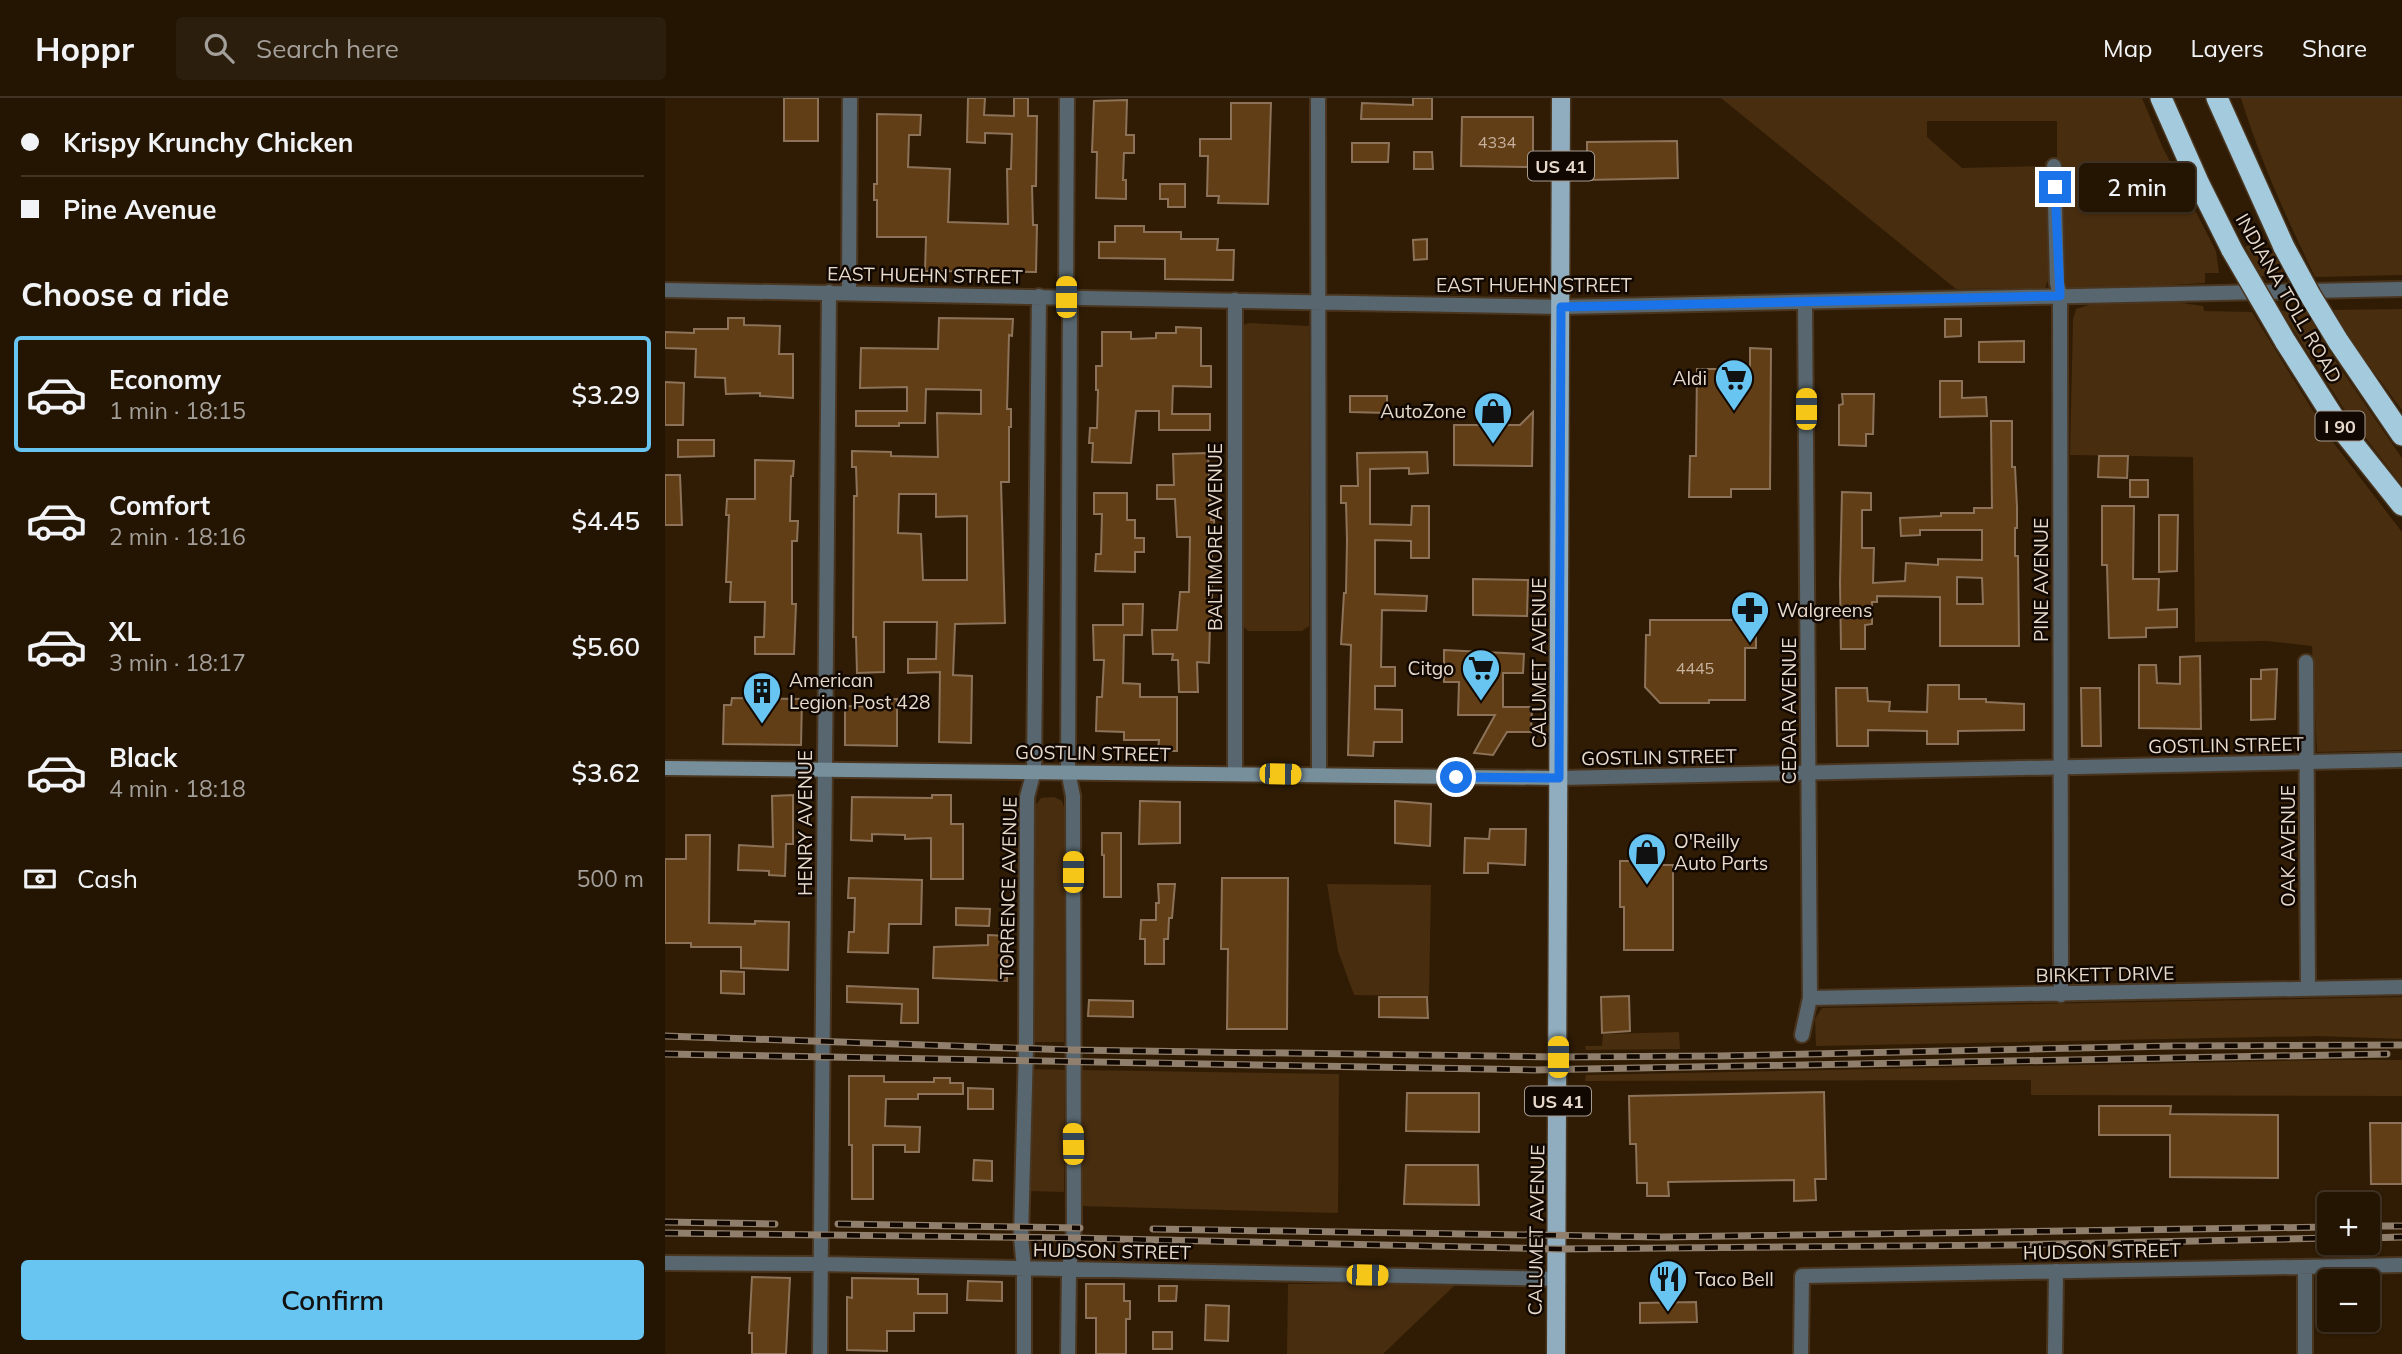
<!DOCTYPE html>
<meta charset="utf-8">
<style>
:root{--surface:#241503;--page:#2c1e0d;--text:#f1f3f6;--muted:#a39f9a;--line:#413425;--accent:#68c4f0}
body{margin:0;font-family:Mulish,sans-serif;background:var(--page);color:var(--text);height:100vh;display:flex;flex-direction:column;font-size:26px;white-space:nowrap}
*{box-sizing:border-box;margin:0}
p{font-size:23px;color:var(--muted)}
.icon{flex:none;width:38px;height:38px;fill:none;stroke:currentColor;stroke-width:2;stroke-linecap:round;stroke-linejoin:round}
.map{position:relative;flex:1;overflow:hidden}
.drawer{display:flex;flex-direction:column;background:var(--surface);width:665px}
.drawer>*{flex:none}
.hud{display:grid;align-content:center;height:154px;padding:0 21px;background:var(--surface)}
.tools{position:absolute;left:1652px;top:1094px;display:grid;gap:14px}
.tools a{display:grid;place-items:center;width:63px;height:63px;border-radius:7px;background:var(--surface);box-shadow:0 2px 5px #0004,0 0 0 2px var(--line);font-size:35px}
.end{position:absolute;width:32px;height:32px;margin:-16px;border:9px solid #1a73e8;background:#fff;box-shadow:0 0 0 4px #fff}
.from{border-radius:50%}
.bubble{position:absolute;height:49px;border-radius:7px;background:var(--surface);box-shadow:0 2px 5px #0004,0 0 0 2px var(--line);font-size:23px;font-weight:600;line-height:49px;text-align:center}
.car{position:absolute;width:21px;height:42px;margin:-21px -10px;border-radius:9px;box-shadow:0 0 5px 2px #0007;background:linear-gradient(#f5c518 24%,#345 0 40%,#f5c518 0 76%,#345 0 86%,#f5c518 0)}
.hud b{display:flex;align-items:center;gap:24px;height:66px;font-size:26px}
.hud b+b{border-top:2px solid var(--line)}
.hud i{width:18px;height:18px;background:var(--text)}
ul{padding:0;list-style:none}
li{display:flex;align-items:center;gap:21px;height:116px;margin:0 14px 10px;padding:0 7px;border:4px solid transparent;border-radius:7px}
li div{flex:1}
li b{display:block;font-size:26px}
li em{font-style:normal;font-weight:600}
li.selected{border-color:var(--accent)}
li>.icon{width:63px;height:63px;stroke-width:1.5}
h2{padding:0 21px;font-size:32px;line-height:84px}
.pay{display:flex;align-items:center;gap:18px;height:77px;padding:0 21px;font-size:26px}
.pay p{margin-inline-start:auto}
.action{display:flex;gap:14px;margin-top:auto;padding:14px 21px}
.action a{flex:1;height:80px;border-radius:7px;background:var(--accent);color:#111;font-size:28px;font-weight:600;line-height:80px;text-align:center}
header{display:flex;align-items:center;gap:42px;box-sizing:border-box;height:98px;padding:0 35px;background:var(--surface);border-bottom:2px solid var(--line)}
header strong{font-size:33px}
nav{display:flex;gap:38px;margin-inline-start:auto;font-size:24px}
.search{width:490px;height:63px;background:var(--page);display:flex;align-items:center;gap:18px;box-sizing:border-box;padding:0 24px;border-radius:7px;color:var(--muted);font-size:26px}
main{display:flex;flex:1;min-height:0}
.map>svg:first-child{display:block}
.green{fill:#482d0f}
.building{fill:#623e16;stroke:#8b7259;stroke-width:2;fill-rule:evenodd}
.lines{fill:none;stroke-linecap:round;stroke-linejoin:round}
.minor-casing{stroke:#4a3620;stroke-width:18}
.tertiary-casing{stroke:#4a3620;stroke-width:18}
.secondary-casing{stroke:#4a3620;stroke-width:18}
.primary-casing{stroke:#4a3620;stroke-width:21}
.motorway-casing{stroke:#4a3620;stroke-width:24}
.minor{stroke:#58676f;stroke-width:14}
.tertiary{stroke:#58676f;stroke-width:14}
.secondary{stroke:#778f9b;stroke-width:14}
.primary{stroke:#8fadbe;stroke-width:18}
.motorway{stroke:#a4cadd;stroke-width:21}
.rail-casing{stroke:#907f6c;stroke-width:7}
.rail{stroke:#110802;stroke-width:4.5;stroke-dasharray:13;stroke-linecap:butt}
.motorway-bridge-casing{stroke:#4a3620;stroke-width:24;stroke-linecap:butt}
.motorway-bridge{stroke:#a4cadd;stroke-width:21}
.route{stroke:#1a73e8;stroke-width:9}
.labels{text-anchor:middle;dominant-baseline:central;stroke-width:5;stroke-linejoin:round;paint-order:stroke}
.number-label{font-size:16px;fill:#c6b29e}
.shield{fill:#110802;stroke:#a79a8f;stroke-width:2}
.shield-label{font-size:18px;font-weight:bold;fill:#e7d9cb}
.street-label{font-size:19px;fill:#e7d9cb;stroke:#110802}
.poi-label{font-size:19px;fill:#e7d9cb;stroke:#110802;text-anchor:start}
</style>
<header>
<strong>Hoppr</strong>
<div class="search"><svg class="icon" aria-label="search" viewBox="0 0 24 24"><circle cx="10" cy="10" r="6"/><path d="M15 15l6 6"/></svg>Search here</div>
<nav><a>Map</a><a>Layers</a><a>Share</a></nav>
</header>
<main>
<section class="drawer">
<div class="hud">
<b><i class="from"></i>Krispy Krunchy Chicken</b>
<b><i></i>Pine Avenue</b>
</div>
<h2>Choose a ride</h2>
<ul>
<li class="selected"><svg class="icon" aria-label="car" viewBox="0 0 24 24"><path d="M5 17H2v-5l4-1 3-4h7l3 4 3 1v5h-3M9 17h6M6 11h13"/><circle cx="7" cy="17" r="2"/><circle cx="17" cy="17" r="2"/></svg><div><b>Economy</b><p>1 min · 18:15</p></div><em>$3.29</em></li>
<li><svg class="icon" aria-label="car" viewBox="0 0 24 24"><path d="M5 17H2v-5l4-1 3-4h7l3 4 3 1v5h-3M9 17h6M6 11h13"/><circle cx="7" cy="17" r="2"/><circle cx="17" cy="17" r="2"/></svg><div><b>Comfort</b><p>2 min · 18:16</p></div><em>$4.45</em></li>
<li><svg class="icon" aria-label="car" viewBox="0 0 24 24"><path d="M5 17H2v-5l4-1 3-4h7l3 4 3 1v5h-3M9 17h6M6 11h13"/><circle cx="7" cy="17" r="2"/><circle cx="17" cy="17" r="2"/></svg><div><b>XL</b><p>3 min · 18:17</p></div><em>$5.60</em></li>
<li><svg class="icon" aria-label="car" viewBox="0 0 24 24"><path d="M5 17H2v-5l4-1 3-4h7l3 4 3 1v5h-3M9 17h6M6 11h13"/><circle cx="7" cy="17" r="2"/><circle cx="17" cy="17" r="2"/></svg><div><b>Black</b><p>4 min · 18:18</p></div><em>$3.62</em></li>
</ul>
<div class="pay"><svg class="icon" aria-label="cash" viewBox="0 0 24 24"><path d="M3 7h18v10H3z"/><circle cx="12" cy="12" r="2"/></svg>Cash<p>500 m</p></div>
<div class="action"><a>Confirm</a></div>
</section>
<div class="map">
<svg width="1737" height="1256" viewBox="0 0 1737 1256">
<rect width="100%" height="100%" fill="#301c04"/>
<path class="green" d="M1056,0H1477L1497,48L1551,153L1554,175H1540V185L1392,194V23H1262V39L1297,70L1383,68C1386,105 1396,156 1380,190L1291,191Z
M1576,0H1737V177L1650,179C1622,121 1595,62 1576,0Z
M1587,146L1590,155H1609L1620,178H1595L1580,149Z
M1510,204L1538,208L1539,213L1587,214L1664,339L1737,434V652L1652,654L1647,548L1602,543L1530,544L1528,359L1405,357L1408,221L1411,211L1430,205Z
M1737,211V312L1691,250L1668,212Z
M1616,213H1641L1671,264L1737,360V388L1681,314Z
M584,225L644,228V528L637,533H583L577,527L578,227Z
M389,699L397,703L400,712L399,944H365L366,713L376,700Z
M662,786L766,787L764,898L689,897L673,853Z
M1737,899V941L1654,938L1151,948L1150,921L1157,910Z
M1014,934L1015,951L921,952L920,948H937L938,936Z
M1657,962H1737V998L1366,997V982L920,983L921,977Z
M364,971L400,972L399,1094L364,1093Z
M416,972L674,976L673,1115L414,1108Z
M623,1186H791L718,1256H622Z"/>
<path class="building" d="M119,0H153V43H119Z
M303,0H320L319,17L349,18V0H363V18H372L371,88H367L368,127H372L371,174L260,173L261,139H212V102H209V86H212V16L256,17L255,37H244L243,69L285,71L283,124L343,126L342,71H346L347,36L320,35V45L302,44Z
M748,0H767V21H696L697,5L748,7Z
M462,2L461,37H469V55H459L458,82H461V101L431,100L432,54H427L429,3Z
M566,5H606L603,106L553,105L554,98H542L543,58H535V41H566Z
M797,19H868V69L796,68Z
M1012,43L1013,80L922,82V44Z
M687,45H724L723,64H687Z
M749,54H767L768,71H749Z
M495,86H520V109H503V101H495Z
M450,128H479V134H516V141H553L552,152H569L568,182L500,181V161L434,160V144H450Z
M762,141V161L749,162L748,142Z
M63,220H79V227L115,228L114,256H128V300L95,298V295L61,296L60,280L30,279L31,251L0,250V234L29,235V231H63Z
M274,220L348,221L347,238L344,237L342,311H346V329H344V384H336L340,525L290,526L288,577L307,578L306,645L274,644L275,574L243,575V561H271L272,524H219V574L192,575L191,539H188L189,398H192L191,369H187V353L226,354V358L273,359L272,315L316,316V292L261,291L260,325H234V328H191V313H242V289L195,290L196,250L273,251ZM234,396H271V419L302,418V482H258L256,436L233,435Z
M1280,221H1296V238L1280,239Z
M511,229L536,230V268H546V289L508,288L507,316H545V332H494V313H471L466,365L427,364L428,345H424L425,330H432L433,292H431V268H437V234H466V241L491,240V235H511Z
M1359,243V264H1314V244Z
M1085,250L1106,251L1105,391H1066V399H1024L1025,358H1031L1032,271H1085Z
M1275,283H1297V300L1321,299L1322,318L1275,319Z
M0,284L19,285L18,327H0Z
M1177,296H1209L1208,336H1201V348L1174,347V307L1178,306Z
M685,298H722V315L685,314Z
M868,314L867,368L789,367V327H855Z
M1326,323H1347V369H1350L1352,409V430H1350V458H1353L1354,548H1275V499L1212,498V504H1207V526L1200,527V551H1176L1175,485L1177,394L1206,395V412H1197V450H1209L1208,485L1240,483L1241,465L1273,467V461L1317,462V432H1255V437L1236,438L1235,420L1276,418V415H1309V410H1327ZM1292,479L1317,480L1318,506H1292Z
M13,342H49V358L13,359Z
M762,354L763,375L744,376V370L705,371V426L746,427L747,408H764V460H746V443L710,442V496L762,498L761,513L717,512L716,569H730V588H710V611L737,612V644H709L708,658L683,657L686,547L676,546L679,495H681L682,442L681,405H676V388H693L692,355Z
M543,355L545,403H546V422H549L550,439H547V527H545L544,565L532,564L533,594H514L513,562H507L508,556H488L487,532H512L515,494H524L525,439H512L510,401H492V387H509L508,356Z
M1434,358H1463L1462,380L1433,379Z
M90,362L129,363L128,378H126L125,423H133L132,443H127V506H131L129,556H90V539H99L100,504H65L66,484H61L64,417H61L62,401H90Z
M0,377H15L17,427H0Z
M1465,382H1483V399H1465Z
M429,395H462V422H470V440H479V454H470V474L430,473L431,456H436L437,416H429Z
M1437,408H1469L1468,481H1494L1493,512L1512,511V529L1481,530V539L1444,540L1442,467H1437Z
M1494,417H1513L1512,473L1494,474Z
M808,481L863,482L862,518L808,517Z
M458,506H478L477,537H459L458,585L475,586V599H512V653H493L494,642H459V634L431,633L432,599H437L439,562H429L428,527H458Z
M985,522H1080V534H1091V550H1080V602H1044V605H995L980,589L981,537H985Z
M779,552L859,556L858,575H838V609H867L866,634H842L828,657L809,655L830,617H793L794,584H779Z
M1535,558L1536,631L1474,630V567H1491L1492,585L1515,586V559Z
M1612,571L1610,621L1586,622V581H1596V572Z
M1263,587H1294V601H1321V604L1359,606V632L1293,633V646H1262V633L1203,632V648H1172L1171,590H1202L1203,603L1225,604L1224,613L1262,614Z
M1416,590H1435L1436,648H1417Z
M67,600L137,601L136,647L58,646L59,607H66Z
M213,601H232V648L180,647V608L213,609Z
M128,697V746H121L120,778L104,777V773L73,772L74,747L108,749L107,698Z
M267,697H286V726H298V781H266V740L240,741V737L207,736V743L186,742L187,699L267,700Z
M475,703L515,704V745L474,746Z
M730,703L766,706L765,748L730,745Z
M825,731H861L860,767L823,765V775H799L800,740L824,741Z
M437,735H456V799H439V757H437Z
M21,737H45L44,825L90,826V823L124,824L123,872L76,870V849H26V845H0V761H21Z
M955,763H984V767H1008V852H959V809H955Z
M184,780L257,782L256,826H224L223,855L183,854L184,834H189L190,800H183Z
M557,780H623L622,931H562L563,851H556Z
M493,786H510L507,820H504L503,841H499V866H480V841H475L476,822H491V805H494Z
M291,810L325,811L324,828L291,827Z
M323,837L342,838V883L268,880L269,849L323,847Z
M56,873L79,874V896L56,895Z
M182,888L253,891V925H236L237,906L182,904Z
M964,898L965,933L937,935L936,899Z
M714,899H762L763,920L714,919Z
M424,902L468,903V919L423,918Z
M184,978H219V984H269V980H285V985H298V996H253V1001H221L220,1028L255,1029L254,1054H240V1047H208V1101H187V1047H184Z
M303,990L328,991V1011H303Z
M1159,994L1161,1081H1150L1151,1102L1129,1103V1082L1003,1084L1004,1098H982V1085H972L971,1046H965L964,998Z
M742,995H814V1034L741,1033Z
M1434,1008H1506L1505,1016L1613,1017V1080L1505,1079V1037H1434Z
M1705,1025H1737V1086H1706Z
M309,1062L327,1063V1083L308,1082Z
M741,1067H813L814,1107L739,1106Z
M87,1179L125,1180L121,1256H87V1235H84Z
M187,1180L253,1181V1196H282V1215H249V1233H222V1253L182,1252V1199L187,1200Z
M303,1183L337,1184V1203L302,1202Z
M421,1186H459V1203H465V1221H461V1256H431V1220H421Z
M494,1188H512L511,1203H494Z
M1031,1204L1032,1224L975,1225V1205Z
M541,1207L564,1208L563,1243L540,1242Z
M488,1234H507V1251H488Z"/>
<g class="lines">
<g class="minor-casing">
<path id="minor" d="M653,0L654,677
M1389,68L1392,185L1395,198L1396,897
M0,192L896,209L1737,191
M184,195L185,0
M401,199L402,0
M570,202V676
M1641,564L1643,890
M1145,900L1737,889
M1137,937L1145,900L1140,204
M0,1165L155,1166L893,1181
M1640,1169V1256
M155,1256L164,194
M359,1256V1170L356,1139L361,950L362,699L369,673L374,198
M403,1256L404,1171L409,1130L408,698L403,673L405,199
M1136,1256L1137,1178L1737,1167
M1390,1256L1391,1173"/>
</g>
<g class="tertiary-casing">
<path id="tertiary" d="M894,680L1737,662"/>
</g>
<g class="secondary-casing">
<path id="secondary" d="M0,670L894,680"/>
</g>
<g class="primary-casing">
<path id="primary" d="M891,1256L896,0"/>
</g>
<g class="motorway-casing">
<path id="motorway" d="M1496,0L1534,86L1567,152
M1552,0L1619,149
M1620,243L1674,328L1737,407
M1673,243L1737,337"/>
</g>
<use href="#minor" class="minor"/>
<use href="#tertiary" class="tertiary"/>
<use href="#secondary" class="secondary"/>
<use href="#primary" class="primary"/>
<use href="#motorway" class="motorway"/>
<g class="rail-casing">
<path id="rail" d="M0,938L407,952L893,959L1054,958L1507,948L1737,947
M0,956L868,972L1722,956
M0,1124L110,1126
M173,1126L415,1130
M1703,1128H1737
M488,1131L995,1139L1664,1129
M0,1135L409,1140L893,1151L1350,1147L1664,1140
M1703,1140L1737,1139"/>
</g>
<use href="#rail" class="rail"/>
<g class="motorway-bridge-casing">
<path id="motorway-bridge" d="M1619,149L1645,197L1673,243
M1567,152L1620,243"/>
</g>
<use href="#motorway-bridge" class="motorway-bridge"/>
</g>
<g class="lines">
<path class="route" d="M791,679L894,680L896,209L1395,198L1390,89"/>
</g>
<defs>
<g id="supermarket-pin" transform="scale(2.0125)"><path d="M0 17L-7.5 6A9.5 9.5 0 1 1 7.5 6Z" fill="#68c4f0" stroke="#110802"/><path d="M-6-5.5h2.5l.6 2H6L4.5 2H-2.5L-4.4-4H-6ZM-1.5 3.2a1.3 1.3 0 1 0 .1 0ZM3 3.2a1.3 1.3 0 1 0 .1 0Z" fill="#111"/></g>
<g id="shop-pin" transform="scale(2.0125)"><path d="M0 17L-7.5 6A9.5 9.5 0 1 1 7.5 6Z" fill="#68c4f0" stroke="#110802"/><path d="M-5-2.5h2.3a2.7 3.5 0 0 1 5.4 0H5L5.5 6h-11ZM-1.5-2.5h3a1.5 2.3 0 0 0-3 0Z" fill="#111"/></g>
<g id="pharmacy-pin" transform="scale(2.0125)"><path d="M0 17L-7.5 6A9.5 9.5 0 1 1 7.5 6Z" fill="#68c4f0" stroke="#110802"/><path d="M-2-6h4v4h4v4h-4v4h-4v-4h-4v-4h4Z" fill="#111"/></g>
<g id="building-pin" transform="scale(2.0125)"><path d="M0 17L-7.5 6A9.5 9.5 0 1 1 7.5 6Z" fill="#68c4f0" stroke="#110802"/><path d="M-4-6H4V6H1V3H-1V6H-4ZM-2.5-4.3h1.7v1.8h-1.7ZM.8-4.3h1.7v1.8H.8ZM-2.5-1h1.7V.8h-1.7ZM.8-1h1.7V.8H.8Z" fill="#111"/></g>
<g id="restaurant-pin" transform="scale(2.0125)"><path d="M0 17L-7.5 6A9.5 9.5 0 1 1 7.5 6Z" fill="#68c4f0" stroke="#110802"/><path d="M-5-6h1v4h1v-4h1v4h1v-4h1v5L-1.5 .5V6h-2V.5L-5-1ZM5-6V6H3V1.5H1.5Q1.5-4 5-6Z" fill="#111"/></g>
</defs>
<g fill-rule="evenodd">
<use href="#supermarket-pin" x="1069" y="280"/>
<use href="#shop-pin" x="828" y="313"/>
<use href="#pharmacy-pin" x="1085" y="512"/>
<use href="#supermarket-pin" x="816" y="570"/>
<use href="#building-pin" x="97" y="593"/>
<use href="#shop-pin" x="982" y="754"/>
<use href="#restaurant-pin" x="1003" y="1181"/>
</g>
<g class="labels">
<g class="number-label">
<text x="832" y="44">4334</text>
<text x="1030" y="570">4445</text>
</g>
<g class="shield">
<rect x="863" y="53.5" width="66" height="29" rx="5"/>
<rect x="1650.5" y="313.5" width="49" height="29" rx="5"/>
<rect x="860" y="988.5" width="66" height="29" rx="5"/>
</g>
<g class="shield-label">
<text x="896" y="68">US 41</text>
<text x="1675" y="328">I 90</text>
<text x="893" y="1003">US 41</text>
</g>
<g class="street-label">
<text transform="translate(260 177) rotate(1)">EAST HUEHN STREET</text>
<text x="869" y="187">EAST HUEHN STREET</text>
<text transform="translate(1624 200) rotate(60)">INDIANA TOLL ROAD</text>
<text transform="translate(550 439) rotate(-90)">BALTIMORE AVENUE</text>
<text transform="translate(1376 482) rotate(-90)">PINE AVENUE</text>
<text transform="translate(874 565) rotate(-90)">CALUMET AVENUE</text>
<text transform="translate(1124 613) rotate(-90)">CEDAR AVENUE</text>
<text transform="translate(1561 647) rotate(-1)">GOSTLIN STREET</text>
<text transform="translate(428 655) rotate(1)">GOSTLIN STREET</text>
<text transform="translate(994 659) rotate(-1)">GOSTLIN STREET</text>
<text transform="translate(140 725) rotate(-90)">HENRY AVENUE</text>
<text transform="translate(1623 748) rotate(-90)">OAK AVENUE</text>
<text transform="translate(343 790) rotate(-89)">TORRENCE AVENUE</text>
<text transform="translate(1440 876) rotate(-1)">BIRKETT DRIVE</text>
<text transform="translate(871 1132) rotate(-89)">CALUMET AVENUE</text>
<text transform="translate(447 1153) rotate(1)">HUDSON STREET</text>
<text transform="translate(1437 1153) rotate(-1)">HUDSON STREET</text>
</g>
<g class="poi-label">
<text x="1042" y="280" text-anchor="end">Aldi</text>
<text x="801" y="313" text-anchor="end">AutoZone</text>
<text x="1112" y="512">Walgreens</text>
<text x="789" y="570" text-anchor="end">Citgo</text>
<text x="124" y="582">American<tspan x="124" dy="22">Legion Post 428</tspan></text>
<text x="1009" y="743">O'Reilly<tspan x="1009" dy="22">Auto Parts</tspan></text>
<text x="1030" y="1181">Taco Bell</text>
</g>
</g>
</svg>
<div class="tools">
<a>+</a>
<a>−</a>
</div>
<i class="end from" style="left:791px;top:679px"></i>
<i class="end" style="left:1390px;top:89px"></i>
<div class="bubble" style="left:1414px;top:65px;width:116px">2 min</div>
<i class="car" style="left:401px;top:199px;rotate:0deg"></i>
<i class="car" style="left:1141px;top:311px;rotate:0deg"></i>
<i class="car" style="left:615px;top:676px;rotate:91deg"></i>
<i class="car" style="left:408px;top:774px;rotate:0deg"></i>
<i class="car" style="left:893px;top:959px;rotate:0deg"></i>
<i class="car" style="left:408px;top:1046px;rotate:359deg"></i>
<i class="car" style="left:702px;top:1177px;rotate:91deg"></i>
</div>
</main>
